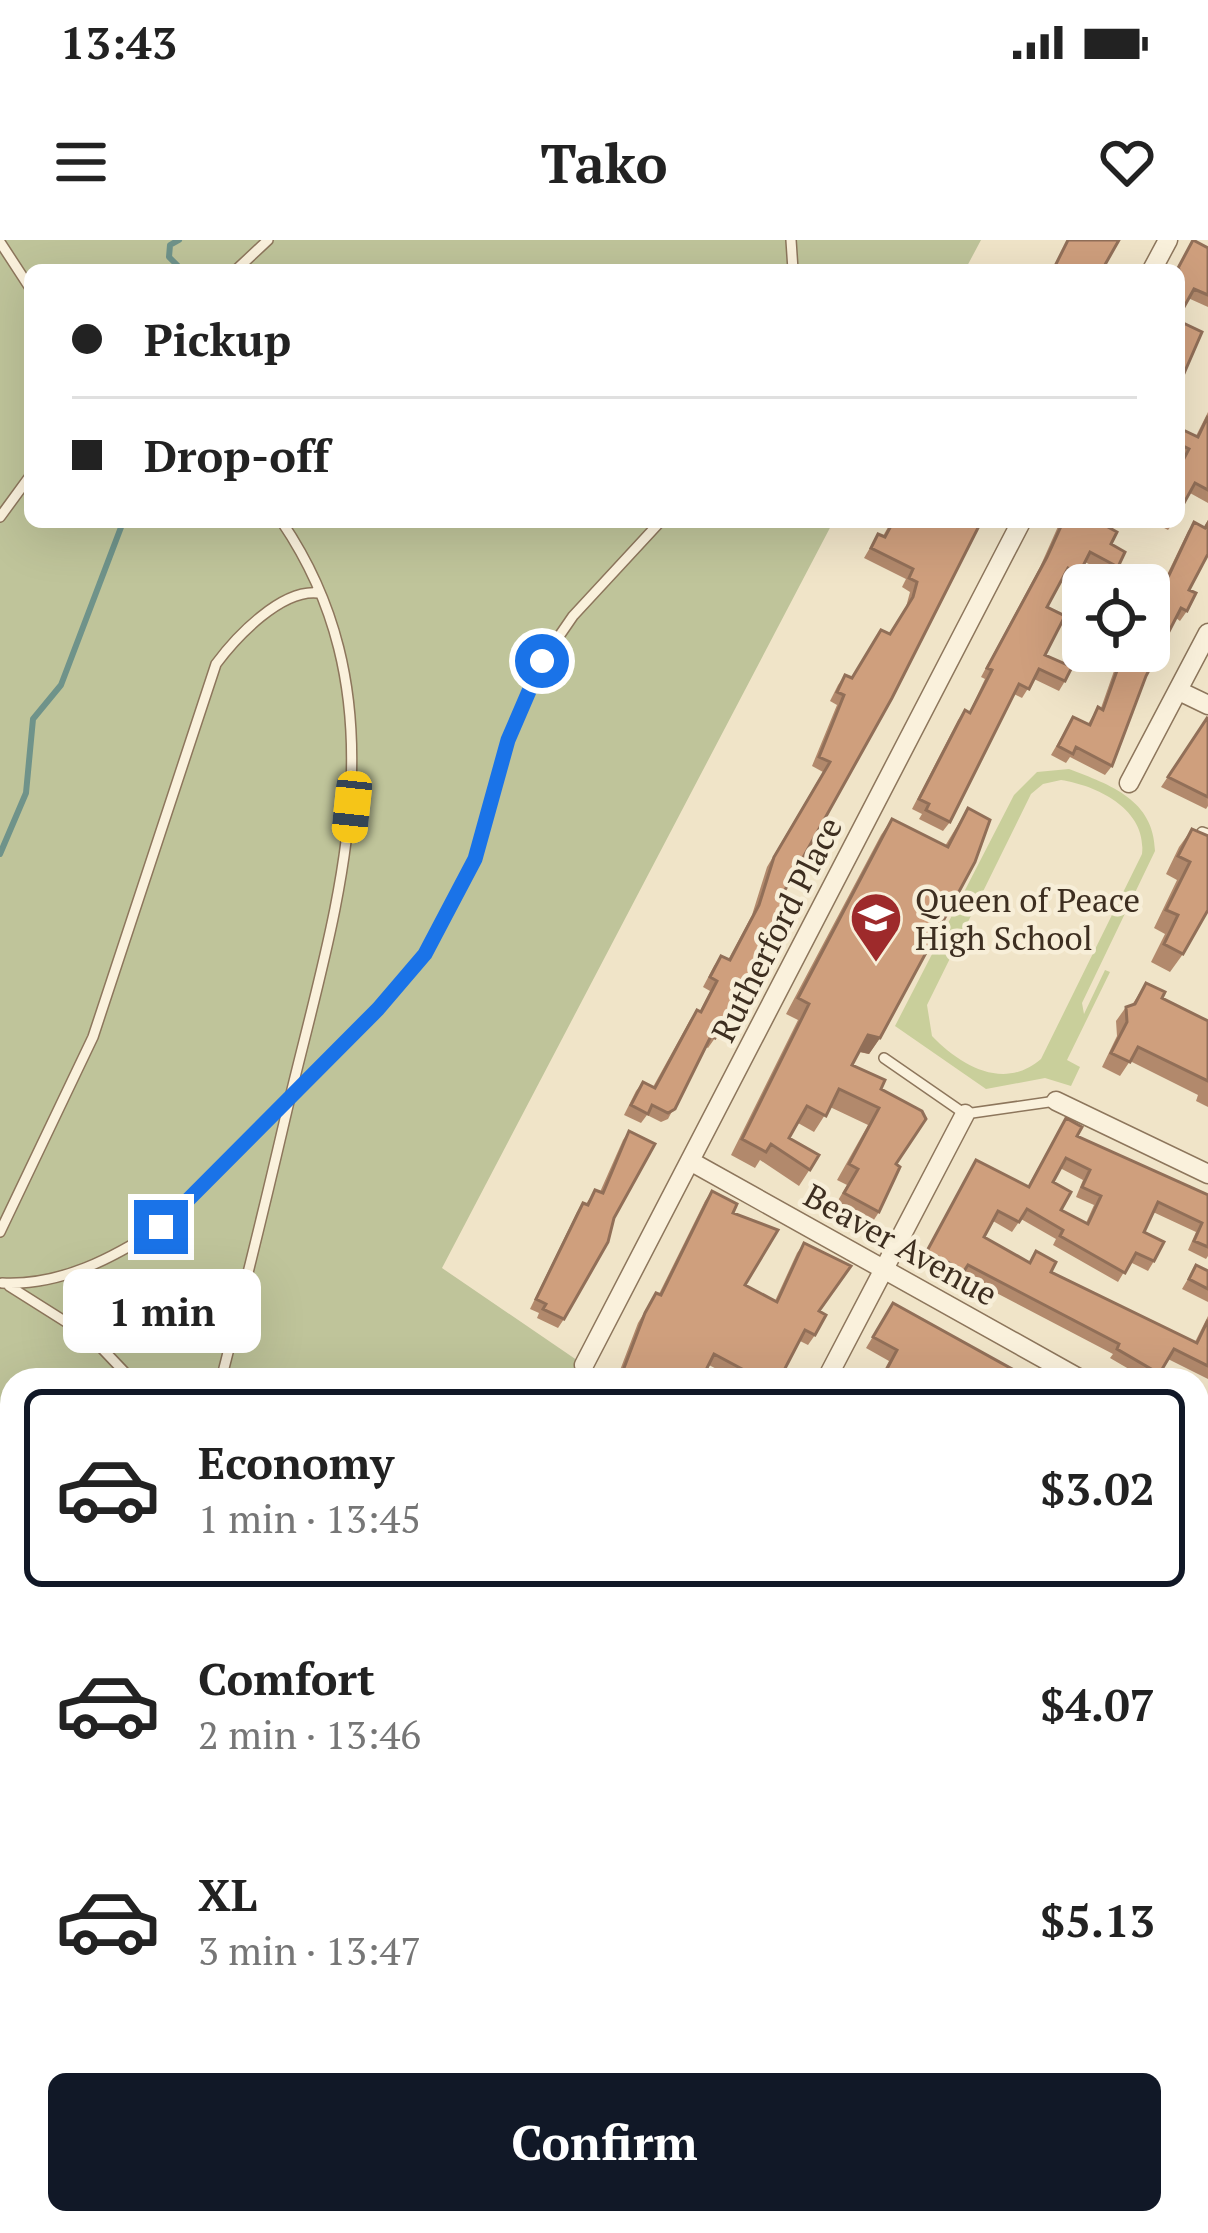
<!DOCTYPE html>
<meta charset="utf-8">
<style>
:root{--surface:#fff;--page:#f2f2f2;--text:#222;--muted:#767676;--line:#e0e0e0;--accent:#111827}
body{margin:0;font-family:"PT Serif",serif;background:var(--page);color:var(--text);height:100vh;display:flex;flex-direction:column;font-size:45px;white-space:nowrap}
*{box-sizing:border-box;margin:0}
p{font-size:39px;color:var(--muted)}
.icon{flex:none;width:66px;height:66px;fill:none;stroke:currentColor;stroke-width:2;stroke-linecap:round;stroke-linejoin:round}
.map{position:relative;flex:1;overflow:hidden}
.sheet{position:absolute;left:0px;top:1128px;width:1209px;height:867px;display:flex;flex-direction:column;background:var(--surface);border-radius:36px 36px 0 0;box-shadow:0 12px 48px #0002}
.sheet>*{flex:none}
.top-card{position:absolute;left:24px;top:24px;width:1161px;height:264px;border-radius:18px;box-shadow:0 12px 48px #0002;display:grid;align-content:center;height:264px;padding:0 48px;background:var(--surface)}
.controls{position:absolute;left:1062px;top:324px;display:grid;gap:24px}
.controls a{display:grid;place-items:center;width:108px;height:108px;border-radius:18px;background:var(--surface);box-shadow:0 12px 48px #0002;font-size:60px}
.end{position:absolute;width:54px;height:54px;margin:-27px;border:15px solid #1a73e8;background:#fff;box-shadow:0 0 0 6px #fff}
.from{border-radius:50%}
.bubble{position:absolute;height:84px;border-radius:18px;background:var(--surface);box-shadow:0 12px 48px #0002;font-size:39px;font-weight:700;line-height:84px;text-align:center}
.car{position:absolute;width:36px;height:72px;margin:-36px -18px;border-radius:15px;box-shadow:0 0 9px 3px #0007;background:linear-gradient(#f5c518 24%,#345 0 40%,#f5c518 0 76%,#345 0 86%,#f5c518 0)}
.top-card b{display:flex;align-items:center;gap:42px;height:114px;font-size:45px}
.top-card b+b{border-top:3px solid var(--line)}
.top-card i{width:30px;height:30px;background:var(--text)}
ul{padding:21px 0 0;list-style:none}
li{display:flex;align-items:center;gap:36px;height:198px;margin:0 24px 18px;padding:0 24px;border:6px solid transparent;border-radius:18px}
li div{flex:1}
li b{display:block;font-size:45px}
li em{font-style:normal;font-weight:700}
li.current{border-color:var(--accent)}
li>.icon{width:108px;height:108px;stroke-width:1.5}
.button{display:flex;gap:24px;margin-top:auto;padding:24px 48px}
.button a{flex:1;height:138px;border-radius:18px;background:var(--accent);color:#fff;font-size:48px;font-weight:700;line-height:138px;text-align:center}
.status{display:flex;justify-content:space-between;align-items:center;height:84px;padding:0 60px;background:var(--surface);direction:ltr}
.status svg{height:33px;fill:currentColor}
header{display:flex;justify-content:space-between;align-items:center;height:156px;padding:0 48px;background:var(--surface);font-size:54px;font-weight:700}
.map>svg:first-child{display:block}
.green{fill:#c9cf9b;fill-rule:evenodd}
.cemetery{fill:#bfc49a}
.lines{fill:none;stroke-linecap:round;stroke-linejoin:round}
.stream{stroke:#6f938a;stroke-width:6}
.service-casing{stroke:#8d765c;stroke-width:12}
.minor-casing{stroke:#8d765c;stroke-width:21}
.primary-casing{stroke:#5b4430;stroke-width:33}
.service{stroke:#faf1dc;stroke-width:9}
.minor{stroke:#faf1dc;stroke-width:18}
.primary{stroke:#f3d9a0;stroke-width:30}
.wall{fill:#b2896c;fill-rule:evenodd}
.shaded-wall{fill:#916f58}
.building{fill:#cf9f7d;stroke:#916f58;stroke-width:3;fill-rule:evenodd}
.route{stroke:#1a73e8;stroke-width:15}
.labels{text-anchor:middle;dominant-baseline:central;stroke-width:9;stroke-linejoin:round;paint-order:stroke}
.poi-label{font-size:33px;fill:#3d2e20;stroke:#f7eed8;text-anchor:start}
.street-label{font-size:33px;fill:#3d2e20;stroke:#f7eed8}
</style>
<div class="status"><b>13:43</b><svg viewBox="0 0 49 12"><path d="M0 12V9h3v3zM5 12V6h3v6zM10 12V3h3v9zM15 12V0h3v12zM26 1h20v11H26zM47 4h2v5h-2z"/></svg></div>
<header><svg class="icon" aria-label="menu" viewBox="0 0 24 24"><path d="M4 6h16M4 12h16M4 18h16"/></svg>Tako<svg class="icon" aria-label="heart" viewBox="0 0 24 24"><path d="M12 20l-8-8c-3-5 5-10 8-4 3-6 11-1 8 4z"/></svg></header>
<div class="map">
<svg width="1208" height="1993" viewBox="0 0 1208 1993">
<rect width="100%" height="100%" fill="#f0e4c8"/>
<path class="green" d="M1069,529C1111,545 1154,560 1155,611L1082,763L1084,774L1105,730L1110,732L1067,820L1080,827L1071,846L1045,838L986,849L895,786L1014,555L1037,532ZM1061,540C1099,546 1147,570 1142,614L1041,819C1004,851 961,826 932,796L927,765L1031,554L1043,544Z"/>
<path class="cemetery" d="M0,0H981L965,30H30V282H833L442,1028L606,1140H12V1983H879L874,1993H0Z"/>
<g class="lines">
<path class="stream" d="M179,0L170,5L169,17L182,30
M0,614L26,553L33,479L61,445L123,282"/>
<g class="service-casing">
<path id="service" d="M791,0L793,30
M0,2L30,48
M236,30L268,0
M0,277L30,236
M1202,592L1208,594
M884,818L965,874L1056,861
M0,992L93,797L216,424C236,397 281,349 318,353
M2,1043C61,1046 113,1018 161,987L378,769L425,714L475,619L508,500L542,421L573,376L660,282
M9,1046L93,1099L132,1140
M221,1140C243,1054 264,969 284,883C330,683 411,472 282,282
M1197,1165L1208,1171
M1198,1205L1208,1186
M12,1427L0,1454L12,1457
M1197,1599L1205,1582
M0,1742L12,1749
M0,1939L12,1925
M168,1983L180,1993
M580,1983L597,1993
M232,1993L238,1983
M500,1993L506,1983
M636,1993L647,1983"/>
</g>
<g class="minor-casing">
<path id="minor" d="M1152,30L1168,0
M1179,451L1208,465
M1129,543L1208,393
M1056,861L1208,934
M690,921L1082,1140
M584,1125L1021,282
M826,1140L965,874
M1197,1205L1208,1211
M1197,1577L1208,1583
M1197,1801L1208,1807
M1138,1983L1155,1993"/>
</g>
<g class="primary-casing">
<path id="primary" d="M1197,1337L1208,1315
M874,1993L879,1983"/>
</g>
<use href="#service" class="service"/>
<use href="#minor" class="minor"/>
<use href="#primary" class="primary"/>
</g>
<path class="wall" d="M1193,0L1208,8V67L1188,58L1179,30H1176Z
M1208,172V263L1190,253L1179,272V225L1183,218L1179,216V188L1196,196Z
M1208,280V314L1189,350L1187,371L1180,381L1176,378L1146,436L1112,526L1105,535L1070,517L1066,523L1051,515L1073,477L1088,484L1098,467L1101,468L1121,411H1149L1152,366L1188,291L1194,282L1204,287Z
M891,282H971L781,657L715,798L708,808L706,807L668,879L661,882L647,875L641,883L624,875L636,851L643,842L653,847L690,780L697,770L700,771L710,751L703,747L714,726L721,716L728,720L752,675L767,627L823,532L812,526L837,465L830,461L838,445L845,435L851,438L889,394L906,367L910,352L902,347L906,339L864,318L878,294L883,296Z
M1060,282H1111L1108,287L1111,304L1118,327L1111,336L1085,322L1072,344L1062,338L1047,367L1045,415L1065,441L1059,451L1034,439L1022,458L1014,454L950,582L943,591L919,579L922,574L912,569L958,480L965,470L969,473L985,439L981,437L1040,327Z
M1153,282H1174L1168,290Z
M1207,478L1208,566L1206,569L1161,547Z
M968,568L880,798L869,814L859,812L852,825L881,849L896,924L879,972L868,989L833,969L847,945L837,940L868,885L830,867L814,892L798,883L789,898L819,915L799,946L760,920L755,928L731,915L798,780L786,774L881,595L892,579L945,606Z
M1192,589L1183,714L1170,732L1151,722L1165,694L1154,688L1177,640L1166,634L1179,607Z
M1146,743L1162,758L1208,781V867L1196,861L1198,855L1130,821L1120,836L1102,827L1117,796L1116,781L1126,767L1132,765Z
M1066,878L1077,896L1208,955V1016L1206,1019L1188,1010L1196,992L1153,972L1144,992L1154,1021L1148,1031L1130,1022L1118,1042L1053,1005L1056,999L1021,979L1012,992L993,981L984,997L1029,1022L1036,1011L1051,1032L1195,1102L1208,1076V1139L1168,1119L1155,1140L1146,1139L1110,1118L1113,1114L962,1035L958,1041L921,1020L976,920L1028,946ZM1060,928L1083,940L1076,957L1094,965L1086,983L1061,970L1053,942Z
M629,891L614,978L564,1079L558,1088L537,1078L539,1073L530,1069L577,972L583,963L586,964L595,950L600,952L623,900Z
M712,951L733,973L745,1045L775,1061L797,1013L804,1003L819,1071L815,1095L808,1105L800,1101L779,1140H737L709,1125L701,1140H620L617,1138L638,1083L656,1053L659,1054L705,961Z
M1196,1025L1208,1031V1062L1182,1049Z
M893,1063L1032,1140H879L889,1121L866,1108Z
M1208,1406V1446L1197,1443V1432Z
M1197,1477L1208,1482V1551L1197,1545L1201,1534L1197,1532Z
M1208,1628V1771L1197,1765V1648Z
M1208,1830V1884L1199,1878L1202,1872L1197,1869V1848Z
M1197,1939L1208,1945V1992L1204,1990L1202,1993H1195L1180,1984L1197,1983Z
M1027,1983H1104L1122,1993H1044Z"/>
<path class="shaded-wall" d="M868,795L880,798L869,814L857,811Z
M1153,1130L1161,1131L1155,1140L1146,1139Z
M1200,1431L1208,1434V1446L1197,1443V1436Z"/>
<path class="building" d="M1068,0H1119L1102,30H1053Z
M1193,0L1208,8V55L1194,49L1179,76V30H1177Z
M1179,81L1202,92L1179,145Z
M1208,176V250L1195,243L1179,272V228L1189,209L1179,204V188L1198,197Z
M893,282H971L979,286L892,458L781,657L785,659L765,704L715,798L711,796L675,869L668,873L652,865L648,874L631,865L643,842L655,848L697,770L701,772L717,741L710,737L721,716L730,720L759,665L774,617L830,522L819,517L844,455L837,452L845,435L852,438L881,390L890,394L913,357L917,342L909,338L913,329L871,308L878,294L885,297Z
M1063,282H1111L1108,287L1117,292L1111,304L1125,312L1118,327L1090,312L1079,334L1068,328L1047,367L1065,376L1045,415L1072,427L1065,441L1039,429L1029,449L1019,444L950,582L926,570L929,564L919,559L965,470L970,473L992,430L987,428L1047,317Z
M1194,282L1205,288L1208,283V314L1189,350L1196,353L1187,371L1181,368L1146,436L1112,526L1076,507L1073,514L1058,506L1073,477L1090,485L1098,467L1103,470L1124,411H1149V364L1154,367Z
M1207,478L1208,479V557L1168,537Z
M968,568L990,580L975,622L880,798L868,795L852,825L885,840L881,849L922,871L926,879L896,924L900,927L879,972L844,953L858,929L849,924L879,868L839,849L826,876L807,866L789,898L819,915L810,930L771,904L766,912L742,899L809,764L798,758L892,579L948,607Z
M1192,589L1208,596V670L1183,714L1164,704L1178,675L1166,670L1190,622L1178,616Z
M1146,743L1165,752L1162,758L1208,781V841L1138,807L1130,822L1111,813L1127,782L1126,767L1135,764Z
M1066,878L1082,887L1077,896L1208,955V1007L1194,1001L1202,983L1158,962L1144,992L1164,1002L1154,1021L1136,1013L1125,1033L1060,996L1063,990L1027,969L1019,982L998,971L984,997L1030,1023L1036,1011L1056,1022L1051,1032L1197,1103L1208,1080V1126L1174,1109L1161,1131L1153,1130L1117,1109L1119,1104L968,1025L964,1031L927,1011L976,920L1029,947ZM1066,918L1090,930L1082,947L1101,956L1088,984L1061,970L1071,952L1053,942Z
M629,891L655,904L614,978L608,1002L564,1079L543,1069L546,1064L536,1059L583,963L588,965L595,950L603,953Z
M712,951L737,964L733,973L778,990L745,1045L777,1062L804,1003L851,1026L819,1071L826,1075L815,1095L805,1090L779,1140H755L757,1137L714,1114L701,1140H681L667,1133L663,1140H647L624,1128L645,1073L656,1053L661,1055Z
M1196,1025L1208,1031V1049L1189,1039Z
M893,1063L1032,1140H881L897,1110L873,1097Z
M1208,1413V1434L1200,1431Z
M1197,1477L1208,1482V1521L1197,1515Z
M1208,1631V1759L1197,1752V1699L1204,1686L1197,1682V1651Z
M1208,1830V1863L1197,1857V1849Z
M1197,1939L1208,1945V1984L1206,1987L1197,1981Z
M695,1983H701L719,1993H691Z
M922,1983H965L979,1993H916Z
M1005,1983H1027L1021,1993H999Z
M1051,1983H1104L1122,1993H1066Z"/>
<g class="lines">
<path class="route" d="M161,987L378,769L425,714L475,619L508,500L542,421"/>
</g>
<defs>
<g id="school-pin" transform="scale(2.7)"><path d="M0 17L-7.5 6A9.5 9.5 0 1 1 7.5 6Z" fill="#9e2a2b" stroke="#f7eed8"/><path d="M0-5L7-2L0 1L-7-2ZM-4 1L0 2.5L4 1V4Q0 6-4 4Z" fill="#fff"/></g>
</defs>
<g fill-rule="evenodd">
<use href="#school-pin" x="876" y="678"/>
</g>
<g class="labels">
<g class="poi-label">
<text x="915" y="659">Queen of Peace<tspan x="915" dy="38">High School</tspan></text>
</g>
<g class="street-label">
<text transform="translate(776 689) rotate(-63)">Rutherford Place</text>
<text transform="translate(901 1004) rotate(29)">Beaver Avenue</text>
</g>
</g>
</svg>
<div class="controls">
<a><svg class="icon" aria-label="locate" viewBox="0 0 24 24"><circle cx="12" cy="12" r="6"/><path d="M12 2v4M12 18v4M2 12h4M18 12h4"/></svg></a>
</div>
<i class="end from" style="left:542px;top:421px"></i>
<i class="end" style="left:161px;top:987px"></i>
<div class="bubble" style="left:63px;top:1029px;width:198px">1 min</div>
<i class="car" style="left:352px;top:567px;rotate:186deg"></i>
<div class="top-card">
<b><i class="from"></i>Pickup</b>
<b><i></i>Drop-off</b>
</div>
<section class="sheet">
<ul>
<li class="current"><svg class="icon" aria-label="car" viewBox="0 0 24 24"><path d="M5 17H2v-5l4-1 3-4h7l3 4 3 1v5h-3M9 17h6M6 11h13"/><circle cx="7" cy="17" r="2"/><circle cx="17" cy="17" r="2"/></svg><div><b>Economy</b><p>1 min · 13:45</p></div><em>$3.02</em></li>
<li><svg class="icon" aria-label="car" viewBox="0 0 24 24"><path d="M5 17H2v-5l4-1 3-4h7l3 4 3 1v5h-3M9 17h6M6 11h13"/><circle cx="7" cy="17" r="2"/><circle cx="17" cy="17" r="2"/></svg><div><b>Comfort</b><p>2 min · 13:46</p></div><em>$4.07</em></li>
<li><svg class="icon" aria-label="car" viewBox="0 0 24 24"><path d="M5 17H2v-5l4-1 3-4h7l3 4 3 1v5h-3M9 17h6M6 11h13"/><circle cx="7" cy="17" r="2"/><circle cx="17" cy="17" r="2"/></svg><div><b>XL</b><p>3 min · 13:47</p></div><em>$5.13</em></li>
</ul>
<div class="button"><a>Confirm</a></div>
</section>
</div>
